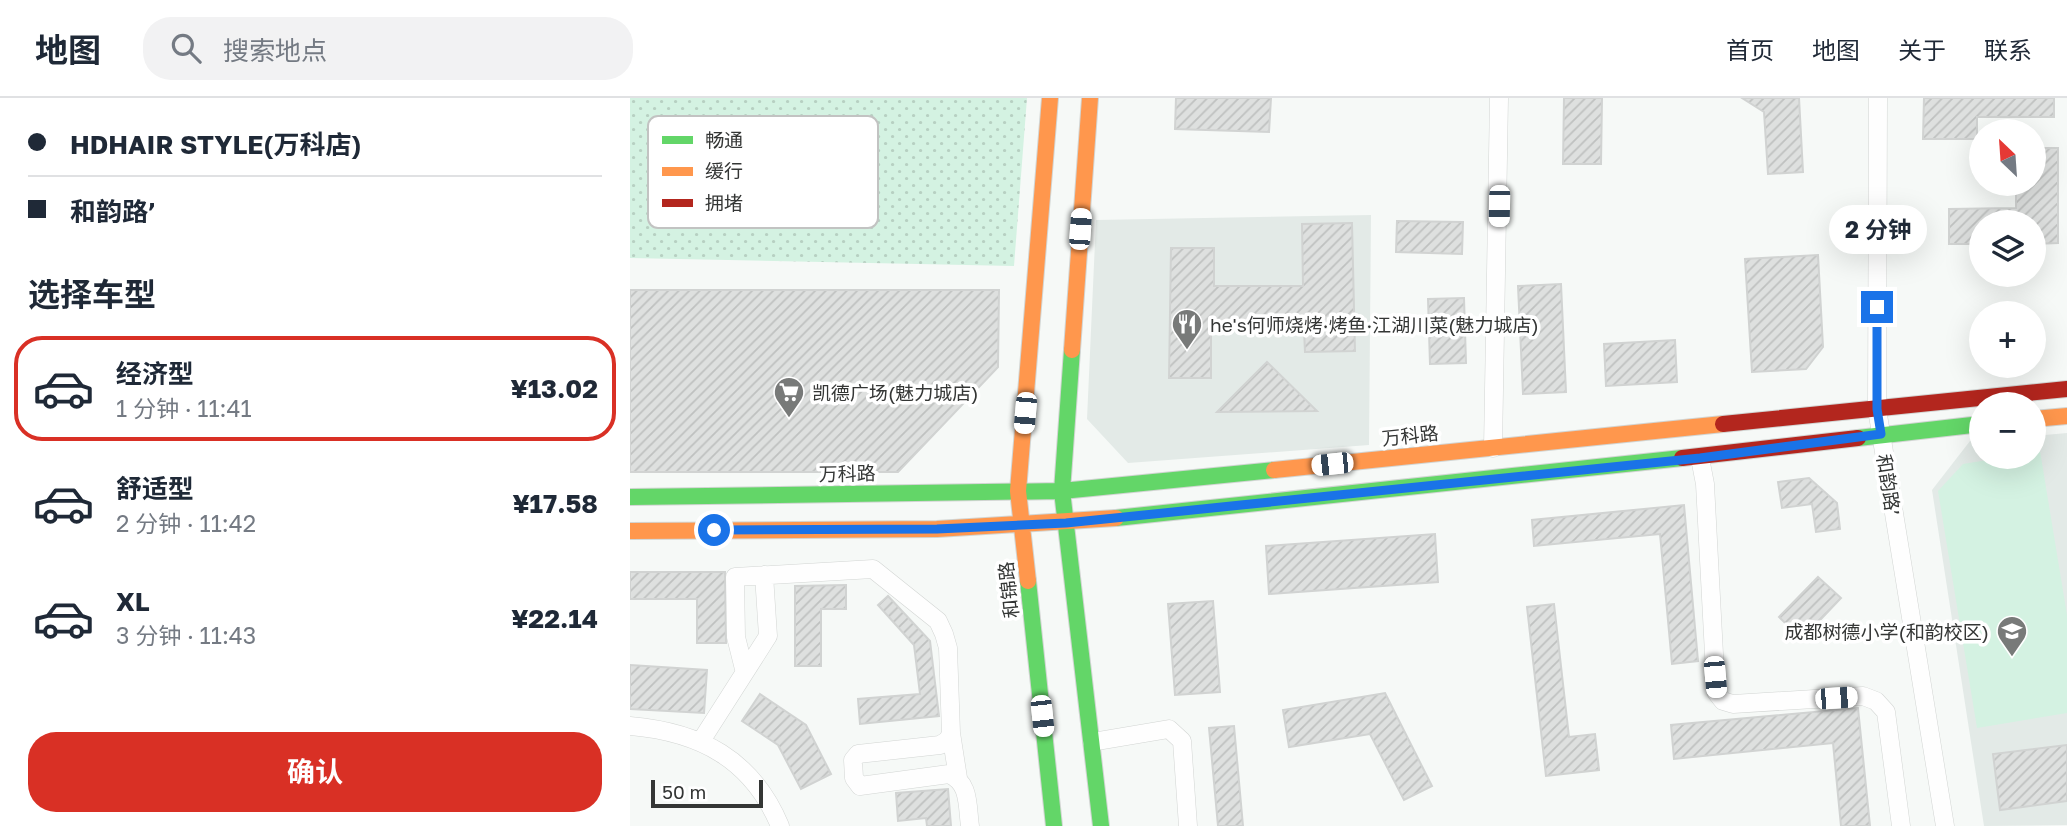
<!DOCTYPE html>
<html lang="zh">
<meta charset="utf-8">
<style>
:root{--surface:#fff;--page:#f2f2f3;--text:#1f2937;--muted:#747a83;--line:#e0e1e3;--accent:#d93025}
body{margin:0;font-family:"Golos Text","Noto Sans SC",sans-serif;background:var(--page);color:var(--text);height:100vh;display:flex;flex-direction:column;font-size:26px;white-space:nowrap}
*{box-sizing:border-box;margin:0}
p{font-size:23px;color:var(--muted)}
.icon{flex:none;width:38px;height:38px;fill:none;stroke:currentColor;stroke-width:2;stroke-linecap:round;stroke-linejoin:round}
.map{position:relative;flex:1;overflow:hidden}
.sheet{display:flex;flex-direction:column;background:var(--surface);width:630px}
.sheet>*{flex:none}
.hud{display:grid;align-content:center;height:154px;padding:0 28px;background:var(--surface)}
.needle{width:46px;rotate:335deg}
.fabs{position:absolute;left:1339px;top:21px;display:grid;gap:14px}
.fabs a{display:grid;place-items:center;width:77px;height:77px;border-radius:50%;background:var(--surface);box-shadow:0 7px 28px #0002;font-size:35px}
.scale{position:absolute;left:21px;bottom:18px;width:112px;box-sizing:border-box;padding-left:7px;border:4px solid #343635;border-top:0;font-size:19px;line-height:24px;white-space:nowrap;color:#343635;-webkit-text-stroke:5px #fff;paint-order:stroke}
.end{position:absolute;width:32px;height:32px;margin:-16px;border:9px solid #1a73e8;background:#fff;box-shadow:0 0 0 4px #fff}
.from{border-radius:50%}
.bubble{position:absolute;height:49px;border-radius:24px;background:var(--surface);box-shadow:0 7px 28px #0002;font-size:23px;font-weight:700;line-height:49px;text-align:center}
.car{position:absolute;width:21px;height:42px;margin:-21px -10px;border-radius:9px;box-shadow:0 0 5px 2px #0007;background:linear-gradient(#fff 24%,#345 0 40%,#fff 0 76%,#345 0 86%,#fff 0)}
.hud b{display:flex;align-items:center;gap:24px;height:66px;font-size:26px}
.hud b+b{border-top:2px solid var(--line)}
.hud i{width:18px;height:18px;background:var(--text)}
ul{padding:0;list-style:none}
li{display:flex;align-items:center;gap:21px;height:105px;margin:0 14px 10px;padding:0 14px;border:4px solid transparent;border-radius:28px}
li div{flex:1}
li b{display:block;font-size:26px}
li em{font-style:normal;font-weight:700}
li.current{border-color:var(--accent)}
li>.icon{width:63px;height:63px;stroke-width:1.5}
h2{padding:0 28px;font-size:32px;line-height:84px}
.action{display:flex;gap:14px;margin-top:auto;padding:14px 28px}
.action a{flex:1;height:80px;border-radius:28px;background:var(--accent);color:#fff;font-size:28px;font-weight:700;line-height:80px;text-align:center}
header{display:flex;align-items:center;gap:42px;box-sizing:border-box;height:98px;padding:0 35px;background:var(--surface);border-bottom:2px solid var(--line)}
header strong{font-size:33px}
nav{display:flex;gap:38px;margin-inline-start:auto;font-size:24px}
.search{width:490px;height:63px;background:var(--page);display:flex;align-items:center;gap:18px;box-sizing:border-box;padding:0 24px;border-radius:28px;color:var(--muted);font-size:26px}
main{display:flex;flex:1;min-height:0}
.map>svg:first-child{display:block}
.built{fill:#e3eae7}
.grass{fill:#d4f2e2}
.park{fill:url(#park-dots)}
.building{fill:url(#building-hatch);stroke:#d1d3d2;stroke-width:2}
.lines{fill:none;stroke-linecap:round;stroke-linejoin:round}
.street-casing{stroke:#d2d5d3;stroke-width:19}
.fast-casing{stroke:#d2d5d3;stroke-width:18}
.slow-casing{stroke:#d2d5d3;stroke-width:18}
.jam-casing{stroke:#d2d5d3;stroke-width:18}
.street{stroke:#fefefe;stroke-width:18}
.fast{stroke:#63d668;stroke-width:16}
.slow{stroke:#ff974d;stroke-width:16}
.jam{stroke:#b3261e;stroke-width:16}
.route{stroke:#1a73e8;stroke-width:9}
.labels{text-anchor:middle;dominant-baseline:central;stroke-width:7;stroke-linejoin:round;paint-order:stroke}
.poi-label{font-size:19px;fill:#343635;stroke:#fff;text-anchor:start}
.street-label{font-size:19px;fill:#343635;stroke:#fff}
.key{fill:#fff;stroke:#c2c3c2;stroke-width:2}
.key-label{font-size:19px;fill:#343635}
</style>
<header>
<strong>地图</strong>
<div class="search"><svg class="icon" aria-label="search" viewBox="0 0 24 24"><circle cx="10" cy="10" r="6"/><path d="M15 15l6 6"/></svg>搜索地点</div>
<nav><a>首页</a><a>地图</a><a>关于</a><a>联系</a></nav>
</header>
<main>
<section class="sheet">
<div class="hud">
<b><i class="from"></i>HDHAIR STYLE(万科店)</b>
<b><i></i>和韵路’</b>
</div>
<h2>选择车型</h2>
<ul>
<li class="current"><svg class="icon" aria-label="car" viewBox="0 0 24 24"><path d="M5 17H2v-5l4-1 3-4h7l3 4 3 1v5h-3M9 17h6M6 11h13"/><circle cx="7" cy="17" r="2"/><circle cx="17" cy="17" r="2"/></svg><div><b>经济型</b><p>1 分钟 · 11:41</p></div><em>¥13.02</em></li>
<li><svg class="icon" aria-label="car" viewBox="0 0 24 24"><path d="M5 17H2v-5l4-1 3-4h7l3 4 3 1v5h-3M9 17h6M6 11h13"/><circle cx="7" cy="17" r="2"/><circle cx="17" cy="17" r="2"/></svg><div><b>舒适型</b><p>2 分钟 · 11:42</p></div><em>¥17.58</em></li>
<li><svg class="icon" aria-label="car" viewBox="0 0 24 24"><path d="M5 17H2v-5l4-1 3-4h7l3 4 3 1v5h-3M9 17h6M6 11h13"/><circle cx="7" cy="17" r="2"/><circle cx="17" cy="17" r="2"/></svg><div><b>XL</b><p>3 分钟 · 11:43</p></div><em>¥22.14</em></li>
</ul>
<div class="action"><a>确认</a></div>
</section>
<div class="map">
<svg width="1437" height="728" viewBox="0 0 1437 728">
<defs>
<pattern id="park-dots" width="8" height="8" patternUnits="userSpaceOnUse" patternTransform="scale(1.75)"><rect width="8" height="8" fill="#d4f2e2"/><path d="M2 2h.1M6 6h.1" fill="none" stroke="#b7d0c2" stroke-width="1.8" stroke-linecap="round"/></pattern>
<pattern id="building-hatch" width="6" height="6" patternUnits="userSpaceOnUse" patternTransform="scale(1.75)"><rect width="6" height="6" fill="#dee0df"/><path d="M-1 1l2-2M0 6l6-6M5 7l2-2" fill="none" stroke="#bfc1c0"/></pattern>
</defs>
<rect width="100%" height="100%" fill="#f6f9f7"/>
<path class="built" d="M741,117L739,347L498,365L457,321L466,122Z
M1437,335V727L1354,728L1302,392L1340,343L1351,342V359H1404V338Z"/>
<path class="grass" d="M1410,353L1437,517V615L1347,630L1308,393L1333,366L1376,359H1404V354Z"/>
<path class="park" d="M0,0H397L384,168L0,160Z"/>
<path class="building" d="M546,0H641L639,34L545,31Z
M934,0H972L971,66H933Z
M1112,0H1169L1173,74L1138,76L1134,14Z
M1294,0H1424V19H1347V41H1293Z
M1404,50H1428V145L1404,146V124H1351V146H1319V111L1386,110V86H1404Z
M767,123L833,124L832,156L766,154Z
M722,125L725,253L675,254L674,232L581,231V280H539L541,150H584V188H673L672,126Z
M1188,157L1193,249L1176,271L1122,274L1115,161Z
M931,186L936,294L893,296L888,188Z
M0,192H369L368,269L268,374H0Z
M834,200L836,265L800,266L798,201Z
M1045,242L1047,284L976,288L974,246Z
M637,264L687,313L587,314Z
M1179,380L1207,405L1210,431L1186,434L1182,406L1152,410L1148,384Z
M1054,407L1068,563L1042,566L1030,436L904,448L902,422Z
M805,436L808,484L639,496L636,448Z
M0,474H95L96,545H67V501H0Z
M1188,479L1211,500L1172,541L1149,519Z
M216,487V511H191V568H165V488Z
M258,498L300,543L309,618L230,626L228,601L290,596L284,547L248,507Z
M583,503L590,594L545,597L538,506Z
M924,506L939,639L965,636L969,672L916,678L897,509Z
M0,567L77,572L74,615L0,611Z
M755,595L802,688L774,702L740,636L659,649L653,612Z
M130,596L176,627L201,676L171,691L148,647L112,623Z
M1228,610L1240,728H1211L1203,645L1044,661L1041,627Z
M604,628L613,728H588L579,630Z
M1437,647V703L1370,712L1363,656Z
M318,691L321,728H297L296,720L268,723L266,695Z"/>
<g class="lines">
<g class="street-casing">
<path id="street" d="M1248,0L1247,311L1315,728
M863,350L869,0
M1070,360L1075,386L1086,594L1093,603L1103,606L1233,598L1246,603L1256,614L1271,728
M114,571L106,539L105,479L243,471L308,523L314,536L318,550L321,635L328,680
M0,628C70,634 122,661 150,728
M321,635L318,642L310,647L228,656L223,662L224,680L230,688L319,676C340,685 337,707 340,728
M71,643L138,538L134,477
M462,644L539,631L552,643L558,728"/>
</g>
<g class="fast-casing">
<path id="fast" d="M442,252L432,393L471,728
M1228,340L1351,326
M0,399L432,393L644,372
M486,420L1052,360
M398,483L424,728"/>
</g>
<g class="slow-casing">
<path id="slow" d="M442,252L460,0
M1404,321L1437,318
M644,372L1093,326
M0,433L307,431L486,420
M398,483L388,393L420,0"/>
</g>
<g class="jam-casing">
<path id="jam" d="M1093,326L1437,291
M1052,360L1228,340"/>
</g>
<use href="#street" class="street"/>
<use href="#fast" class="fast"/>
<use href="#slow" class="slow"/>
<use href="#jam" class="jam"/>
</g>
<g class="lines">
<path class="route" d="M84,432L307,431L436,425L1070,360L1251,336L1247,311V209"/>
</g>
<defs>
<g id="restaurant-pin" transform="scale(1.575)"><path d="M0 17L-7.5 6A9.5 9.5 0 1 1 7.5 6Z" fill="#787a79" stroke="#fff"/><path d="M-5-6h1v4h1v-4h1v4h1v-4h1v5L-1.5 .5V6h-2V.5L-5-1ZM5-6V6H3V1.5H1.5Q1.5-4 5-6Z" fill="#fff"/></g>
<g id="supermarket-pin" transform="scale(1.575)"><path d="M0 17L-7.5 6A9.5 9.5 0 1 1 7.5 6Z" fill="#787a79" stroke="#fff"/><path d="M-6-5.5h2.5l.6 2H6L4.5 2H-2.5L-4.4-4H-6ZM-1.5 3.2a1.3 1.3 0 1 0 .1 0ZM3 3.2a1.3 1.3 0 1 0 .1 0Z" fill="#fff"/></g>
<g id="school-pin" transform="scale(1.575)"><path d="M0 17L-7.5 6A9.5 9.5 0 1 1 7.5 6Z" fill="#787a79" stroke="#fff"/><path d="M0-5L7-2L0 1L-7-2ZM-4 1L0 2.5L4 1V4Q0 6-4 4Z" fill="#fff"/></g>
</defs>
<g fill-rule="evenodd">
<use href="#restaurant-pin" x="557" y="226"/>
<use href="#supermarket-pin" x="159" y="294"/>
<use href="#school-pin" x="1382" y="533"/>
</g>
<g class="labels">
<g class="poi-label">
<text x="580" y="226">he's何师烧烤·烤鱼·江湖川菜(魅力城店)</text>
<text x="182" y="294">凯德广场(魅力城店)</text>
<text x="1359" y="533" text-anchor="end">成都树德小学(和韵校区)</text>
</g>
<g class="street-label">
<text transform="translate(780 337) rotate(-6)">万科路</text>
<text transform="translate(217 375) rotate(-1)">万科路</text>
<text transform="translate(1259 387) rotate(81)">和韵路’</text>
<text transform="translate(378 492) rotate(-96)">和锦路</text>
</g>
</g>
<rect x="18" y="18" width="230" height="112" rx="10" class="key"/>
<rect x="32" y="38" width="31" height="8" fill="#63d668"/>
<rect x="32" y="69" width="31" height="9" fill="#ff974d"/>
<rect x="32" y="101" width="31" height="8" fill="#b3261e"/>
<g class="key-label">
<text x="75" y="49">畅通</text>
<text x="75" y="80">缓行</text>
<text x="75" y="112">拥堵</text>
</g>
</svg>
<div class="fabs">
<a><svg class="needle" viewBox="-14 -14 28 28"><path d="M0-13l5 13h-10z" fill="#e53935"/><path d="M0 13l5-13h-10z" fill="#747a83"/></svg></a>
<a><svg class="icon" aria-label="layers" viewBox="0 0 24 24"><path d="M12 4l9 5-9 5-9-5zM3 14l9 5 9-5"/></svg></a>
<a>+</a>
<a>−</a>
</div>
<div class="scale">50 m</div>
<i class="end from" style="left:84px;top:432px"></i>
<i class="end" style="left:1247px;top:209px"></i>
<div class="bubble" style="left:1199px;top:107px;width:98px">2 分钟</div>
<i class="car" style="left:869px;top:108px;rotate:181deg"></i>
<i class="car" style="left:450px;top:131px;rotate:4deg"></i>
<i class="car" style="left:395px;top:315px;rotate:185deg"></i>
<i class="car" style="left:702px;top:366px;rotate:264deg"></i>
<i class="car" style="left:1085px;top:579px;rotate:175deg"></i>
<i class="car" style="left:1206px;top:600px;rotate:86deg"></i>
<i class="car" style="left:412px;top:618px;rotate:174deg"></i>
</div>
</main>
